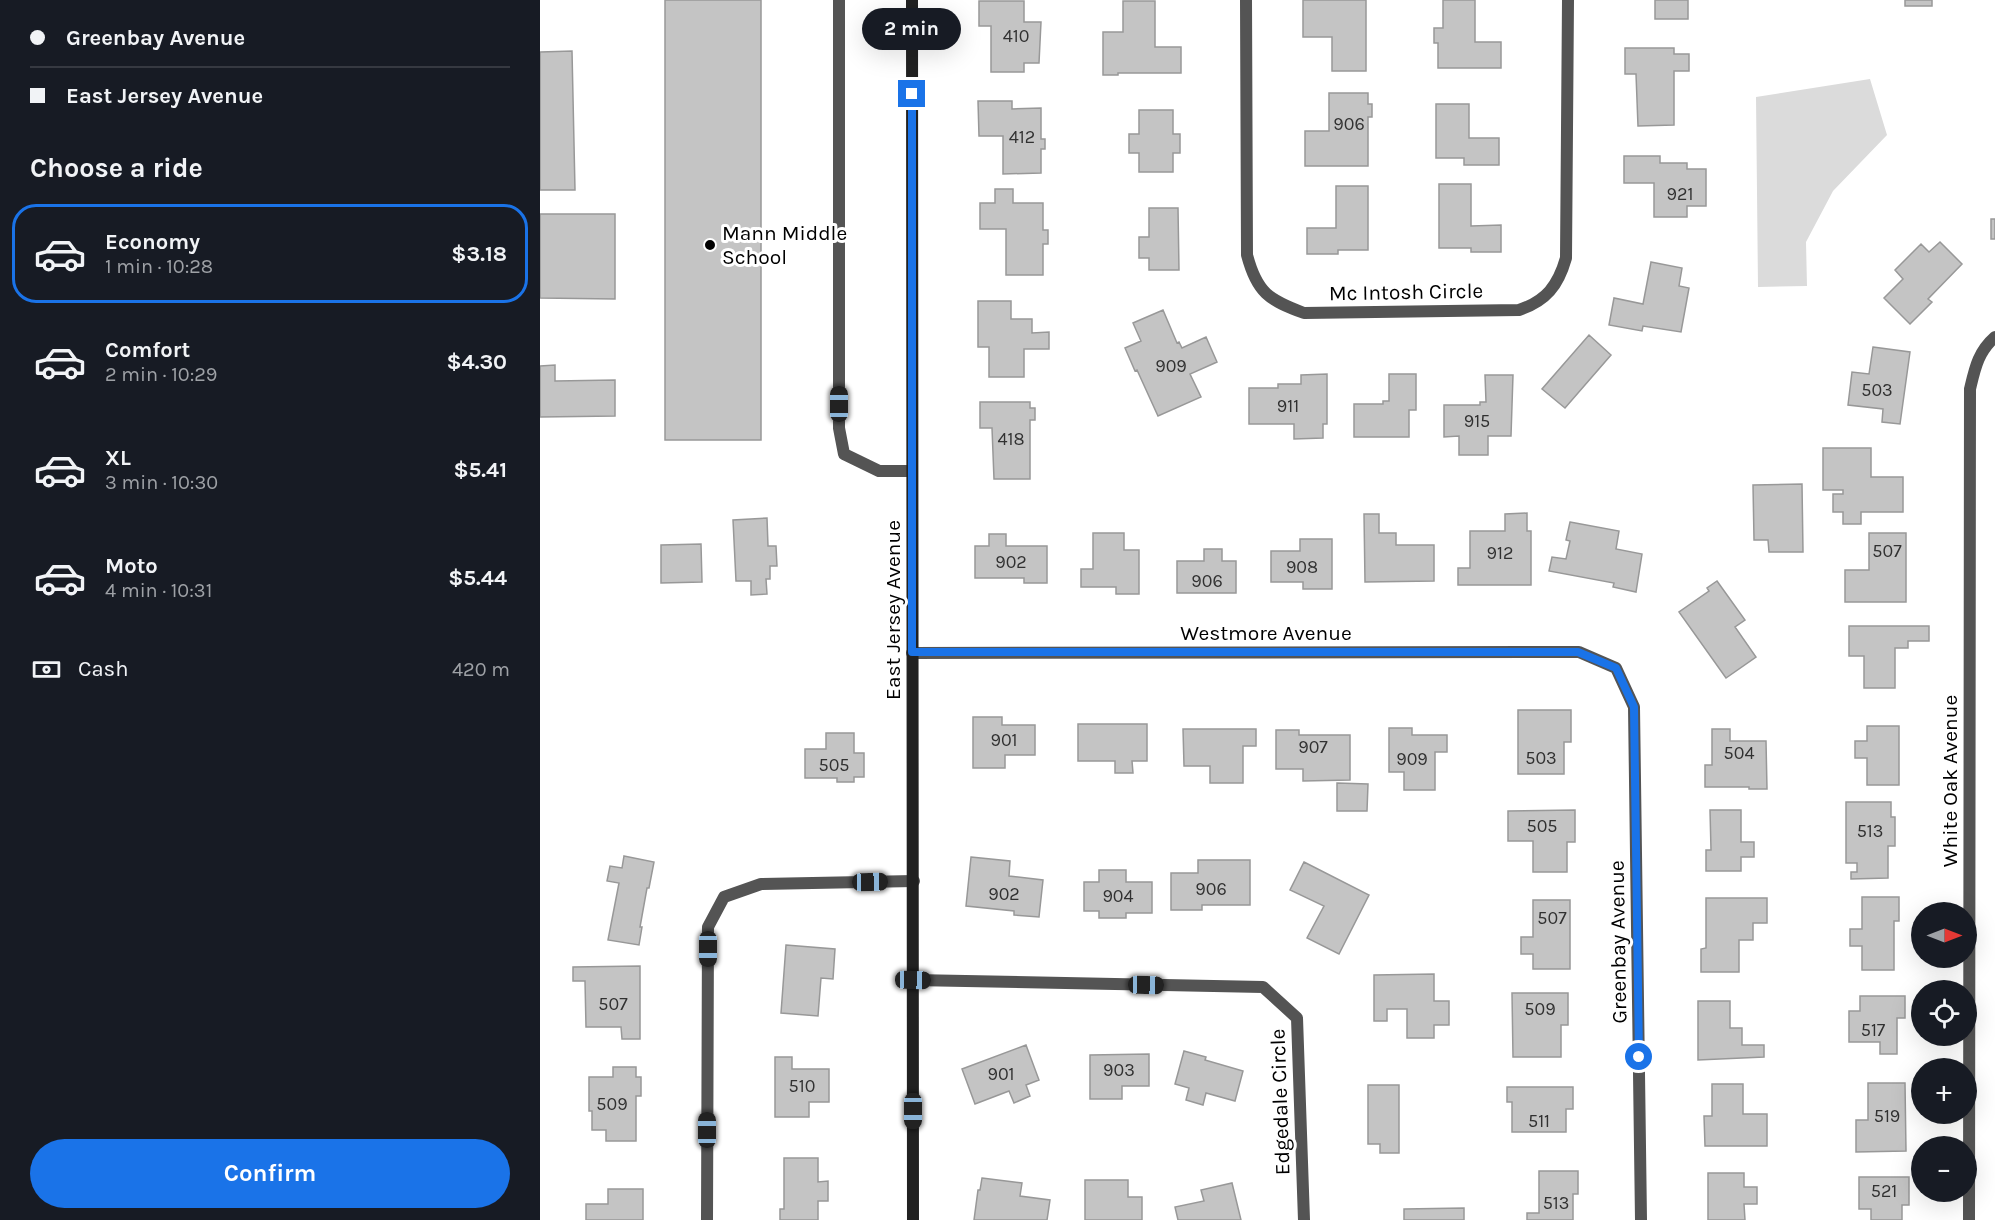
<!DOCTYPE html>
<meta charset="utf-8">
<style>
:root{--surface:#171b24;--page:#20242c;--text:#f1f3f6;--muted:#9ea1a6;--line:#363941;--accent:#1a73e8}
body{margin:0;font-family:Karla,sans-serif;background:var(--page);color:var(--text);height:100vh;display:flex;flex-direction:column;font-size:22px;white-space:nowrap}
*{box-sizing:border-box;margin:0}
p{font-size:20px;color:var(--muted)}
.icon{flex:none;width:33px;height:33px;fill:none;stroke:currentColor;stroke-width:2;stroke-linecap:round;stroke-linejoin:round}
.map{position:relative;flex:1;overflow:hidden}
.sheet{display:flex;flex-direction:column;background:var(--surface);width:540px}
.sheet>*{flex:none}
.banner{display:grid;align-content:center;height:132px;padding:0 30px;background:var(--surface)}
.needle{width:39px;rotate:90deg}
.fabs{position:absolute;left:1371px;top:902px;display:grid;gap:12px}
.fabs a{display:grid;place-items:center;width:66px;height:66px;border-radius:50%;background:var(--surface);box-shadow:0 6px 24px #0002;font-size:30px}
.end{position:absolute;width:27px;height:27px;margin:-14px;border:8px solid #1a73e8;background:#fff;box-shadow:0 0 0 3px #fff}
.from{border-radius:50%}
.bubble{position:absolute;height:42px;border-radius:21px;background:var(--surface);box-shadow:0 6px 24px #0002;font-size:20px;font-weight:700;line-height:42px;text-align:center}
.car{position:absolute;width:18px;height:36px;margin:-18px -9px;border-radius:8px;box-shadow:0 0 4px 2px #0007;background:linear-gradient(#222 24%,#8ab4d8 0 40%,#222 0 76%,#8ab4d8 0 86%,#222 0)}
.banner b{display:flex;align-items:center;gap:21px;height:57px;font-size:22px}
.banner b+b{border-top:2px solid var(--line)}
.banner i{width:15px;height:15px;background:var(--text)}
ul{padding:0;list-style:none}
li{display:flex;align-items:center;gap:18px;height:99px;margin:0 12px 9px;padding:0 18px;border:3px solid transparent;border-radius:24px}
li div{flex:1}
li b{display:block;font-size:22px}
li em{font-style:normal;font-weight:700}
li.current{border-color:var(--accent)}
li>.icon{width:54px;height:54px;stroke-width:1.5}
h2{padding:0 30px;font-size:27px;line-height:72px}
.pay{display:flex;align-items:center;gap:15px;height:66px;padding:0 30px;font-size:22px}
.pay p{margin-inline-start:auto}
.cta{display:flex;gap:12px;margin-top:auto;padding:12px 30px}
.cta a{flex:1;height:69px;border-radius:36px;background:var(--accent);color:#fff;font-size:24px;font-weight:700;line-height:69px;text-align:center}
main{display:flex;flex:1;min-height:0}
.map>svg:first-child{display:block}
.green{fill:#dbdbdb}
.building{fill:#c4c4c4;stroke:#989898;stroke-width:1.5}
.lines{fill:none;stroke-linecap:round;stroke-linejoin:round}
.lane{stroke:#545454;stroke-width:12}
.street{stroke:#545454;stroke-width:12}
.secondary{stroke:#212121;stroke-width:12}
.route{stroke:#1a73e8;stroke-width:8}
.poi-dot{fill:#000;stroke:#fff;stroke-width:2}
.labels{text-anchor:middle;dominant-baseline:central;stroke-width:6;stroke-linejoin:round;paint-order:stroke}
.number-label{font-size:18px;fill:#313131}
.poi-label{font-size:21px;fill:#000;stroke:#fff;text-anchor:start}
.street-label{font-size:21px;fill:#000;stroke:#fff}
</style>
<main>
<section class="sheet">
<div class="banner">
<b><i class="from"></i>Greenbay Avenue</b>
<b><i></i>East Jersey Avenue</b>
</div>
<h2>Choose a ride</h2>
<ul>
<li class="current"><svg class="icon" aria-label="car" viewBox="0 0 24 24"><path d="M5 17H2v-5l4-1 3-4h7l3 4 3 1v5h-3M9 17h6M6 11h13"/><circle cx="7" cy="17" r="2"/><circle cx="17" cy="17" r="2"/></svg><div><b>Economy</b><p>1 min · 10:28</p></div><em>$3.18</em></li>
<li><svg class="icon" aria-label="car" viewBox="0 0 24 24"><path d="M5 17H2v-5l4-1 3-4h7l3 4 3 1v5h-3M9 17h6M6 11h13"/><circle cx="7" cy="17" r="2"/><circle cx="17" cy="17" r="2"/></svg><div><b>Comfort</b><p>2 min · 10:29</p></div><em>$4.30</em></li>
<li><svg class="icon" aria-label="car" viewBox="0 0 24 24"><path d="M5 17H2v-5l4-1 3-4h7l3 4 3 1v5h-3M9 17h6M6 11h13"/><circle cx="7" cy="17" r="2"/><circle cx="17" cy="17" r="2"/></svg><div><b>XL</b><p>3 min · 10:30</p></div><em>$5.41</em></li>
<li><svg class="icon" aria-label="car" viewBox="0 0 24 24"><path d="M5 17H2v-5l4-1 3-4h7l3 4 3 1v5h-3M9 17h6M6 11h13"/><circle cx="7" cy="17" r="2"/><circle cx="17" cy="17" r="2"/></svg><div><b>Moto</b><p>4 min · 10:31</p></div><em>$5.44</em></li>
</ul>
<div class="pay"><svg class="icon" aria-label="cash" viewBox="0 0 24 24"><path d="M3 7h18v10H3z"/><circle cx="12" cy="12" r="2"/></svg>Cash<p>420 m</p></div>
<div class="cta"><a>Confirm</a></div>
</section>
<div class="map">
<svg width="1455" height="1220" viewBox="0 0 1455 1220">
<rect width="100%" height="100%" fill="#fff"/>
<path class="green" d="M1330,79L1347,135L1293,191L1266,242L1267,286L1218,287L1216,97Z"/>
<path class="building" d="M125,0H221V440H125Z
M763,0H826V71H792V37H763Z
M903,0H935V42H961V68H898V43H894V28H903Z
M1115,0H1148V19H1115Z
M1365,0H1392V6H1365Z
M439,1H484V22H501L499,63H484V72H451V26H439Z
M583,1H615V47H641V73H578V75H563V32H583Z
M1085,48H1134V54H1149V71H1134V125L1098,126L1096,74H1085Z
M32,51L35,190H0V52Z
M789,93H828V104H832V117H828V166H765V131H789Z
M438,101H472V109L501,108V139H505V149H501V173L463,174V136H439Z
M896,104H929V138H959V165H924V158H896Z
M599,110H633V134H640V153H633V172H599V153H589V134H599Z
M1084,156H1120V163H1147V169H1166V206H1147V217H1114V183H1084Z
M899,184H931V226L961,225V252H931V248H899Z
M796,186H828V250H798V254H767V228H796Z
M455,189H473V203H503V230H508V244H503V275H466V229H440V203H455Z
M609,208H638L639,270H609V258H599V237H609Z
M0,214H75V299L0,298Z
M1451,219H1455V239H1451Z
M1400,242L1422,264L1388,299L1392,302L1370,324L1344,298L1363,279L1355,270L1381,244L1389,252Z
M1111,262L1142,268L1139,286L1149,288L1141,332L1103,326L1102,331L1069,325L1074,298L1103,304Z
M438,301H471V319H492V333L509,332V349H484V377H449V347H438Z
M623,310L637,343L639,342L642,348L666,337L677,362L650,374L661,397L618,416L597,370L595,371L585,348L601,341L593,323Z
M1049,335L1071,355L1025,408L1002,389Z
M1333,347L1370,352L1360,424L1342,422L1343,409L1308,405L1312,372L1329,374Z
M15,365V381L75,380V416L0,417V366Z
M787,374V424H783V438L754,439V424H709V388H738V384H761V375Z
M849,374H876V410H869V437H814V404H843V401H849Z
M945,375H973L971,436H948V455H919V436L904,437V405H940V402H946Z
M440,402H490V408H495V420H490V479H454L452,428H440Z
M1283,448H1331V477H1363V512H1321V524H1303V512H1293V494H1303V490H1283Z
M1262,484L1263,552H1229L1228,540H1214L1213,485Z
M987,513V531H991V585H918V568H930V531H965V514Z
M824,514H839V533H856V545H894V581L825,582Z
M227,518L228,546H236L237,566H230V579H226L227,594L211,595V581H196L193,520Z
M1030,522L1079,531L1076,549L1102,554L1096,592L1073,587L1074,583L1009,571L1012,557L1026,559L1030,541L1026,540Z
M553,533H584V550H599V594H576V587H541V569H553Z
M1329,533H1366V602H1305V570H1329Z
M449,534H466V546H507V583H484V578H435V546H449Z
M760,539H792V589H763V582H731V551H760Z
M161,544L162,582L121,583V545Z
M664,549H682V561H696V593H637V561H664Z
M1177,581L1205,620L1195,627L1216,657L1186,678L1139,612L1169,591L1167,588Z
M1309,626H1389V641H1368V648H1355V688H1324V656H1309Z
M978,710H1031V742H1024V774H978Z
M433,717H462V725H495V755H465V768H433Z
M538,724H607V761H592L593,773H575V761H538Z
M1327,726H1359V785H1327V758H1315V741H1327Z
M849,728H872V735H907V752H895V790H864V772H849Z
M643,729H716V746H703V783H670V766H644Z
M1172,729H1190V741H1226L1227,789H1209V787H1165V765H1172Z
M736,730H759V735H810V780L763,781V769H736Z
M286,733H314V753H324V777H314V782H297V778H265V749H286Z
M797,783L828,784L827,811H797Z
M1306,802H1351V817H1355V846H1348V878L1311,879V872H1317V863H1306Z
M1035,810V842H1027V872H993V841H968V811Z
M1170,810H1201V842H1214V857H1201V871H1166V850H1171Z
M84,856L114,862L109,888H107L100,927H102L99,945L68,940L79,883L67,881L70,866L82,868Z
M431,857L470,861L469,876L503,880L499,917L474,915V911L426,906Z
M658,860H710V905H662V910H631V873H658Z
M764,862L829,895L799,954L767,938L784,906L750,890Z
M559,870H586V882H612V913H586V918H559V911H544V882H559Z
M1322,897H1359V921H1354V970H1322V946H1310V929H1322Z
M1166,898H1227V923H1213V940H1199V972H1161V949L1166,948Z
M993,900H1030V969H993V954H981V937H993Z
M246,945L295,949L293,979L281,978L278,1016L241,1013Z
M100,966V1039H82L81,1027H46L45,981H33V967Z
M894,974V1001H909V1025H894V1038H867V1009H847V1021H834V975Z
M972,993H1028V1025H1021V1057H973Z
M1320,996H1365V1018H1357V1054H1340V1042H1309V1011H1320Z
M1158,1001H1190V1028H1202V1045H1224V1057L1158,1060Z
M486,1045L499,1080L486,1085L490,1096L474,1103L469,1091L435,1104L422,1069Z
M644,1051L666,1057L665,1060L703,1071L695,1101L666,1093L663,1105L646,1100L649,1088L635,1084Z
M609,1054V1086H582V1099H550V1055Z
M235,1057H252V1069H289V1102H269V1117H235Z
M73,1067H96V1077H101V1096H96V1141H66V1130H52V1111H49V1077H73Z
M1328,1083H1365L1366,1151L1316,1152V1120H1328Z
M1172,1084H1203V1114H1227V1146H1165L1164,1116H1172Z
M828,1085H859V1153H840V1144H828Z
M967,1087H1033V1109H1026V1132H972V1102H967Z
M244,1158H278V1182L288,1181V1201H278V1220H240V1209H244Z
M999,1171H1038V1194H1033V1220H987V1213H999Z
M1168,1173H1204V1187H1217V1204H1204L1205,1220H1168Z
M1319,1177H1369V1205H1362V1220H1331V1209H1319Z
M442,1178L482,1183L480,1196L510,1200L507,1220H434L438,1190H440Z
M545,1180H588V1197H602V1220H545Z
M692,1183L701,1220H638L635,1207L664,1201L661,1190Z
M68,1189H103V1220H46V1204H68Z
M924,1208V1220H864V1209Z"/>
<g class="lines">
<path class="lane" d="M299,0V428L304,454L339,471H372"/>
<path class="street" d="M706,0L707,255C717,293 729,300 764,313L979,310C1006,301 1018,286 1026,258L1028,0
M372,653L1039,652L1076,668L1094,707L1101,1220
M373,980L723,987L757,1018L764,1220
M167,1220L168,927L184,897L221,884L374,881
M1429,1220L1430,389C1435,368 1438,352 1455,337"/>
<path class="secondary" d="M372,0L373,1220"/>
</g>
<g class="lines">
<path class="route" d="M372,94V652H1038L1076,668L1094,707L1099,1057"/>
</g>
<circle class="poi-dot" cx="170" cy="245" r="6"/>
<g class="labels">
<g class="number-label">
<text x="476" y="36">410</text>
<text x="809" y="124">906</text>
<text x="482" y="137">412</text>
<text x="1140" y="194">921</text>
<text x="631" y="366">909</text>
<text x="1337" y="390">503</text>
<text x="748" y="406">911</text>
<text x="937" y="421">915</text>
<text x="471" y="439">418</text>
<text x="1347" y="551">507</text>
<text x="960" y="553">912</text>
<text x="471" y="562">902</text>
<text x="762" y="567">908</text>
<text x="667" y="581">906</text>
<text x="464" y="740">901</text>
<text x="773" y="747">907</text>
<text x="1199" y="753">504</text>
<text x="1001" y="758">503</text>
<text x="872" y="759">909</text>
<text x="294" y="765">505</text>
<text x="1002" y="826">505</text>
<text x="1330" y="831">513</text>
<text x="671" y="889">906</text>
<text x="464" y="894">902</text>
<text x="578" y="896">904</text>
<text x="1012" y="918">507</text>
<text x="73" y="1004">507</text>
<text x="1000" y="1009">509</text>
<text x="1333" y="1030">517</text>
<text x="579" y="1070">903</text>
<text x="461" y="1074">901</text>
<text x="262" y="1086">510</text>
<text x="72" y="1104">509</text>
<text x="1347" y="1116">519</text>
<text x="999" y="1121">511</text>
<text x="1344" y="1191">521</text>
<text x="1016" y="1203">513</text>
</g>
<g class="poi-label">
<text x="182" y="233">Mann Middle<tspan x="182" dy="24">School</tspan></text>
</g>
<g class="street-label">
<text transform="translate(866 292) rotate(-1)">Mc Intosh Circle</text>
<text transform="translate(353 610) rotate(-90)">East Jersey Avenue</text>
<text x="726" y="633">Westmore Avenue</text>
<text transform="translate(1410 781) rotate(-90)">White Oak Avenue</text>
<text transform="translate(1078 942) rotate(-91)">Greenbay Avenue</text>
<text transform="translate(740 1102) rotate(-92)">Edgedale Circle</text>
</g>
</g>
</svg>
<div class="fabs">
<a><svg class="needle" viewBox="-14 -14 28 28"><path d="M0-13l5 13h-10z" fill="#e53935"/><path d="M0 13l5-13h-10z" fill="#9ea1a6"/></svg></a>
<a><svg class="icon" aria-label="locate" viewBox="0 0 24 24"><circle cx="12" cy="12" r="6"/><path d="M12 2v4M12 18v4M2 12h4M18 12h4"/></svg></a>
<a>+</a>
<a>−</a>
</div>
<i class="end from" style="left:1099px;top:1057px"></i>
<i class="end" style="left:372px;top:94px"></i>
<div class="bubble" style="left:322px;top:8px;width:99px">2 min</div>
<i class="car" style="left:299px;top:404px;rotate:0deg"></i>
<i class="car" style="left:330px;top:882px;rotate:89deg"></i>
<i class="car" style="left:168px;top:949px;rotate:180deg"></i>
<i class="car" style="left:373px;top:980px;rotate:91deg"></i>
<i class="car" style="left:606px;top:985px;rotate:91deg"></i>
<i class="car" style="left:373px;top:1111px;rotate:180deg"></i>
<i class="car" style="left:167px;top:1130px;rotate:0deg"></i>
</div>
</main>
